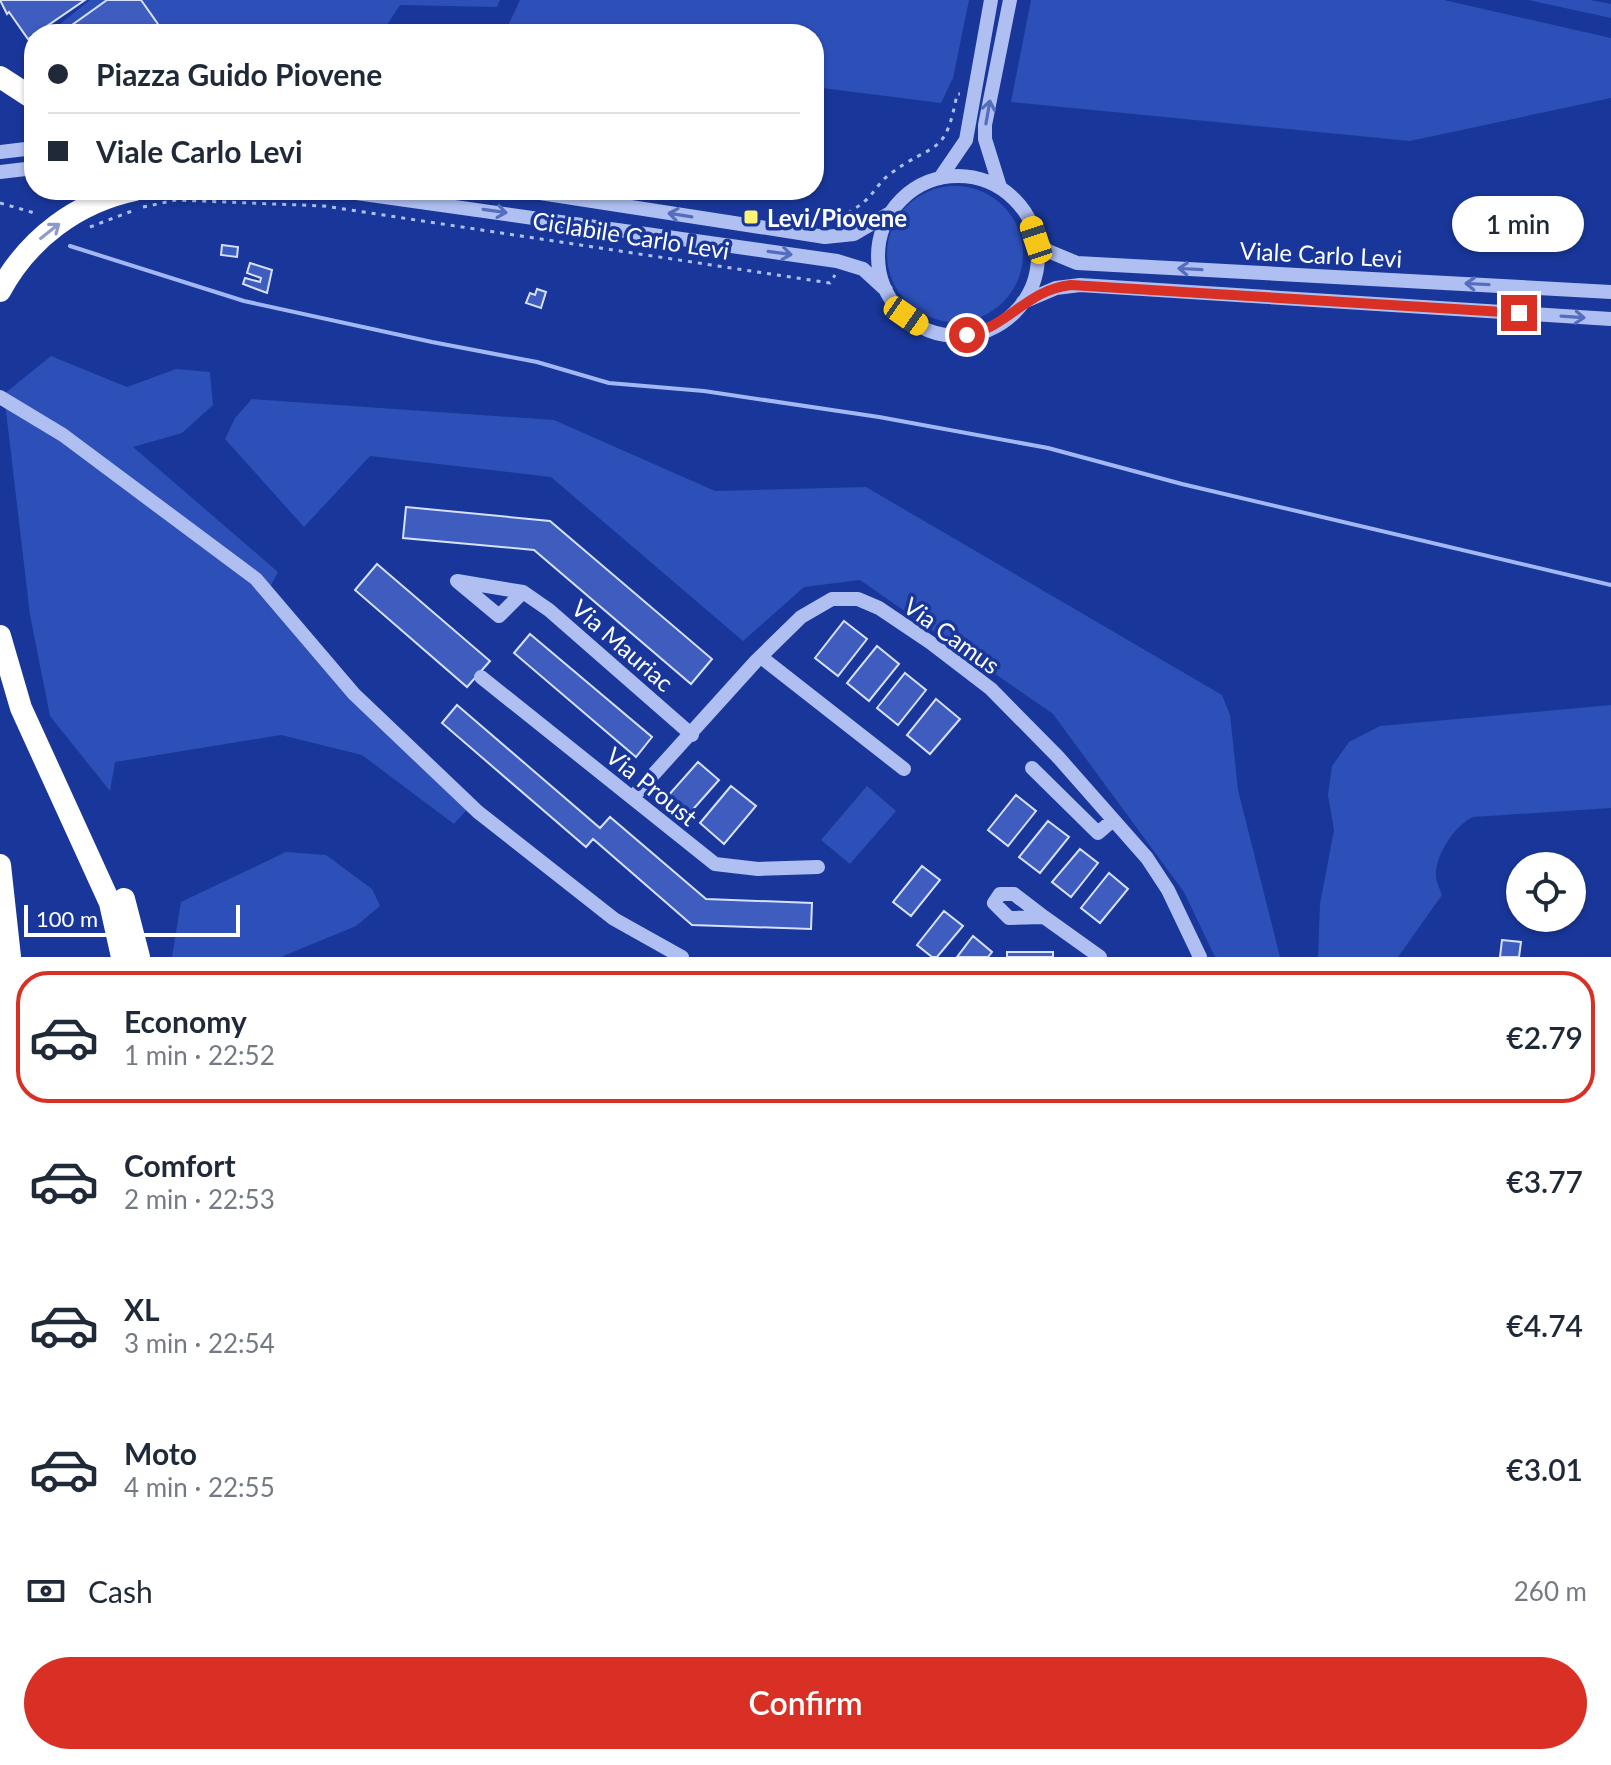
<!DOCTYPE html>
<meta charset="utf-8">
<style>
:root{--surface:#fff;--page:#f6f6f7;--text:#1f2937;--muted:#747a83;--line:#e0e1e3;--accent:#d93025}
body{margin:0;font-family:Lato,sans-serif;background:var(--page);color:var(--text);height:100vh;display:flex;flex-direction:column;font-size:30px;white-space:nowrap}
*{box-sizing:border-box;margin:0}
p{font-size:26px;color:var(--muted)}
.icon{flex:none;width:44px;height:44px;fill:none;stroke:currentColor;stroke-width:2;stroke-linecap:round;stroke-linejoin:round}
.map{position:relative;height:957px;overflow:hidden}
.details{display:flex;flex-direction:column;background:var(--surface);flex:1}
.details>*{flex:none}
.top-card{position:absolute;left:24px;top:24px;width:800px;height:176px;border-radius:32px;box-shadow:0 2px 6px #0004;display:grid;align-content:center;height:176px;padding:0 24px;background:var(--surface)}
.buttons{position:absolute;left:1506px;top:852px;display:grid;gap:16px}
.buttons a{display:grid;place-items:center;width:80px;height:80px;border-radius:50%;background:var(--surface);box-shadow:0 2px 6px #0004;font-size:40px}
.scale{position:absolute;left:24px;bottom:20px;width:216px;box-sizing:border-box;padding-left:8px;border:4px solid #fff;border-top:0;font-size:22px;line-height:28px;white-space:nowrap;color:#fff;-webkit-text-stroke:6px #19379a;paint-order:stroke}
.end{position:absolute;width:36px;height:36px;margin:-18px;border:10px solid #d93025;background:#fff;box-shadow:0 0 0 4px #fff}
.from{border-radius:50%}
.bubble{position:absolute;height:56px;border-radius:28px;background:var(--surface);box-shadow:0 2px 6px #0004;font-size:26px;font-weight:600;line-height:56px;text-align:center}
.car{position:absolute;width:24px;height:48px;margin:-24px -12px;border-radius:10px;box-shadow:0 0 6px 2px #0007;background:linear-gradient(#f5c518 24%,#345 0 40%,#f5c518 0 76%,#345 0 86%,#f5c518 0)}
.top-card b{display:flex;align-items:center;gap:28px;height:76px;font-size:30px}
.top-card b+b{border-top:2px solid var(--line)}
.top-card i{width:20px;height:20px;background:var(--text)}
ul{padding:14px 0 0;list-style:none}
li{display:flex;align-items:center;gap:24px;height:132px;margin:0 16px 12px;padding:0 8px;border:4px solid transparent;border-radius:32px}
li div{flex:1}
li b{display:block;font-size:30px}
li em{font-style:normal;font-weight:600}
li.on{border-color:var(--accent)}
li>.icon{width:72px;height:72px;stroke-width:1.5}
.pay{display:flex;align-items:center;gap:20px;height:88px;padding:0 24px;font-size:30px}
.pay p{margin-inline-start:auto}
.button{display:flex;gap:16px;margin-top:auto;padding:16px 24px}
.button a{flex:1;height:92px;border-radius:48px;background:var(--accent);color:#fff;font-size:32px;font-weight:600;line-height:92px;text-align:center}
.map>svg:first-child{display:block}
.green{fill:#2d4fb8}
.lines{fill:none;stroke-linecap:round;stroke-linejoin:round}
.stream{stroke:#a2b7f3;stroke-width:4}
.building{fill:#3e5dbf;stroke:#d7e0fc;stroke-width:2}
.path{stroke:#afbff1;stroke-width:3;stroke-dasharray:4 6;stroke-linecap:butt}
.minor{stroke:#afbff1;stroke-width:14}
.highway{stroke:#fff;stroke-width:22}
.oneway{stroke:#556dbd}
.oneway2{stroke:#8c9bcc}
.route{stroke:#d93025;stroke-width:10}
.poi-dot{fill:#fff370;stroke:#19379a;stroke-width:3}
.labels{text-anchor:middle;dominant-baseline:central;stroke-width:7;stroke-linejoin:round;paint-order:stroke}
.poi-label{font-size:24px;font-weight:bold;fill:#fff;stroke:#19379a;text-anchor:start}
.street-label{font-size:24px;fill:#fff;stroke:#19379a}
</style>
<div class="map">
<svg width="1611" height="957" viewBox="0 0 1611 957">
<rect width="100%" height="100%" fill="#19379a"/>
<path class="green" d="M90,0H500L497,7L400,5L381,34L50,32Z
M520,0H969L953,78L941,103L814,87V34H504Z
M1031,0H1444L1611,38V98L1410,141L1011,102Z
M1528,0H1590L1611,4V18Z
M887 254a68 68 0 1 1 136 0a68 68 0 1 1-136 0Z
M51,356L127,387L176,369L210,372L213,405L182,433L133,447L278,572L267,593L328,663L471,805L454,824L362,755L281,735L115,762L110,791L50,716L30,615L4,394Z
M252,399L554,420L715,491L866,487L1222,695L1230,715L1238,790L1280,957H1215L1184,892L1053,714L860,580L804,587L743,641L551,477L370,456L304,527L225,439L235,418Z
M1611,705V808L1473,817C1455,825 1435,855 1436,876C1436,882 1440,889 1442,895L1398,957H1318L1320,904L1334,830L1328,795L1332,766L1349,742L1380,726Z
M867,786L896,811L850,864L821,840Z
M286,852L326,855L372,889L380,906L356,926L281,957H172L181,902Z"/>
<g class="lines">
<path class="stream" d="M70,246L244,301L432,342L537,362L609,383L704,391L879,417L1048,448L1182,484L1611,585"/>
</g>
<path class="building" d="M0,0H85L28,39L9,12L7,14Z
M107,0H141L165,34H68L65,30Z
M222,245L238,247L237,257L221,255Z
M250,263L272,270L267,293L243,284L245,278L260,282L261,278L247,273Z
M537,289L546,292L541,308L526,303L530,293L535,295Z
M406,507L550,521L712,659L691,684L534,550L403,538Z
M377,564L490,661L467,687L355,590Z
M844,621L867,639L838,676L815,658Z
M530,634L652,737L636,757L514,653Z
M877,646L899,664L869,701L847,683Z
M905,673L926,690L898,725L877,708Z
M936,699L960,719L930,754L907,735Z
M457,705L600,828L610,817L706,899L812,903L811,929L692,925L593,839L586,847L442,723Z
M698,762L719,780L688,815L667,797Z
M731,786L756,806L724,844L700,823Z
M1016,795L1036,811L1008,846L988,830Z
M1048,821L1069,837L1040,873L1019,857Z
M1080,849L1098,863L1071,897L1052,882Z
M922,866L940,880L911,916L893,902Z
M1109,873L1128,889L1100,923L1081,908Z
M944,911L963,926L937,957H932L917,945Z
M973,936L992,952L988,957H957Z
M1502,940L1521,942L1519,957H1500Z
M1007,952H1053V957H1007Z"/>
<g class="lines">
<path class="path" d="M0,203L38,214
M143,207L176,200L324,206L830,283L835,275
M842,221C847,210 857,209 865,201C874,193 880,181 890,174C935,140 945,159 957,94H960
M90,227L132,211"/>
<path class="minor" d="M0,152L34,148
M0,172L34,168
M878 256a80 80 0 1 1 160 0a80 80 0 1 1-160 0Z
M940,178L966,140L991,0
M1000,187L985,139V125L1010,0
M335,190L837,261L863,269L886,290
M521,190L825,237L854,234L890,213
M1036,240L1048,251L1077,263L1611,292
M1023,302L1056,288L1080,285L1611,319
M0,397L63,435L256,579L354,694L478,812L614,919L682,957
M523,592L499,616L457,581L523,592L549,610L692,735
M761,657L904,769
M481,677L715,864L758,869L818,867
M1032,768L1098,833L1113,820
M633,797L756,661L801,617L832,599H858L879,608L931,643L991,689L1058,757L1147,858L1168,890L1200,957
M1044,917L1014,894H1000L994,903L1009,918L1044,917L1100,957"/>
<path class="highway" d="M0,77L34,99
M0,291C28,239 77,202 135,190
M0,636L21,708L110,903L122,957
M0,865L10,957
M124,899L139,957"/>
</g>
<defs><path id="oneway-shaft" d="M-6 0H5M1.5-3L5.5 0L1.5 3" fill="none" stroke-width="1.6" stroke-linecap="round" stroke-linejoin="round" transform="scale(2)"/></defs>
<g class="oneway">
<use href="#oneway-shaft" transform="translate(988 112) rotate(-80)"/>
<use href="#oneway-shaft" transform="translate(495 211) rotate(8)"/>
<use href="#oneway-shaft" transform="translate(680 215) rotate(-171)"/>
<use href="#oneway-shaft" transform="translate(780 253) rotate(8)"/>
<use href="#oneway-shaft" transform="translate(1190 269) rotate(-177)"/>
<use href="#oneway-shaft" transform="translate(1477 284) rotate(-177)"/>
<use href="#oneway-shaft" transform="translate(1573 317) rotate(4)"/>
</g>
<use class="oneway2" href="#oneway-shaft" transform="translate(50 231) rotate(-38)"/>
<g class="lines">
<path class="route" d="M967,335C1010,326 1026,290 1071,285L1519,313"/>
</g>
<rect class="poi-dot" x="743" y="209" width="16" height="16" rx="4"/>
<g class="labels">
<g class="poi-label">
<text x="767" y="217">Levi/Piovene</text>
</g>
<g class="street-label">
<text transform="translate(631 235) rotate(9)">Ciclabile Carlo Levi</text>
<text transform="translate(1321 254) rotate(3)">Viale Carlo Levi</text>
<text transform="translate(952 635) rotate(36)">Via Camus</text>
<text transform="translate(623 645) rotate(41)">Via Mauriac</text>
<text transform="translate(652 786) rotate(39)">Via Proust</text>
</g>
</g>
</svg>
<div class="buttons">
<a><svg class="icon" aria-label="locate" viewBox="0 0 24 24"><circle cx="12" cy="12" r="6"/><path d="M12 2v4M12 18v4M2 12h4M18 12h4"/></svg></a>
</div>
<div class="scale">100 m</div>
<i class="end from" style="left:967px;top:335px"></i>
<i class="end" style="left:1519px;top:313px"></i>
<div class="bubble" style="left:1452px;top:196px;width:132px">1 min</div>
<i class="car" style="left:1036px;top:240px;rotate:342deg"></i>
<i class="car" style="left:906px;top:316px;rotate:125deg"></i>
<div class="top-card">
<b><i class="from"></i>Piazza Guido Piovene</b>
<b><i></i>Viale Carlo Levi</b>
</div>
</div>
<section class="details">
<ul>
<li class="on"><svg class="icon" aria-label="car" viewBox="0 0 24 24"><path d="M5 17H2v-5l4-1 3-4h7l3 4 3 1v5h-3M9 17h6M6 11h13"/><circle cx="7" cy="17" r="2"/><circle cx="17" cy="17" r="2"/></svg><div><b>Economy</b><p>1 min · 22:52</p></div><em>€2.79</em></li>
<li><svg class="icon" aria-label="car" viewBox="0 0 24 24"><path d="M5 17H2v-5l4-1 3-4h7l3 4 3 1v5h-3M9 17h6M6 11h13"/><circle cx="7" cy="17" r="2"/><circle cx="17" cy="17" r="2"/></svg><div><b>Comfort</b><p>2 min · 22:53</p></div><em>€3.77</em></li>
<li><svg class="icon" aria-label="car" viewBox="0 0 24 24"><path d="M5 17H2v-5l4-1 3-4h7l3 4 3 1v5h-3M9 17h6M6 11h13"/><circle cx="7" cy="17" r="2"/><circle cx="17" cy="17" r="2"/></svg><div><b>XL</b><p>3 min · 22:54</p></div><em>€4.74</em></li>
<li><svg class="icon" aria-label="car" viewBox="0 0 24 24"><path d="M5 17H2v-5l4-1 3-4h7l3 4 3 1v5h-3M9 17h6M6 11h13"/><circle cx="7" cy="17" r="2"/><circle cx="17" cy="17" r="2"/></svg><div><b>Moto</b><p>4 min · 22:55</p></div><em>€3.01</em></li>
</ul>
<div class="pay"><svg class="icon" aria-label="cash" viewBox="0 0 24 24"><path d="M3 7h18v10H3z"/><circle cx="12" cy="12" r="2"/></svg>Cash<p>260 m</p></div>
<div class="button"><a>Confirm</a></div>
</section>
